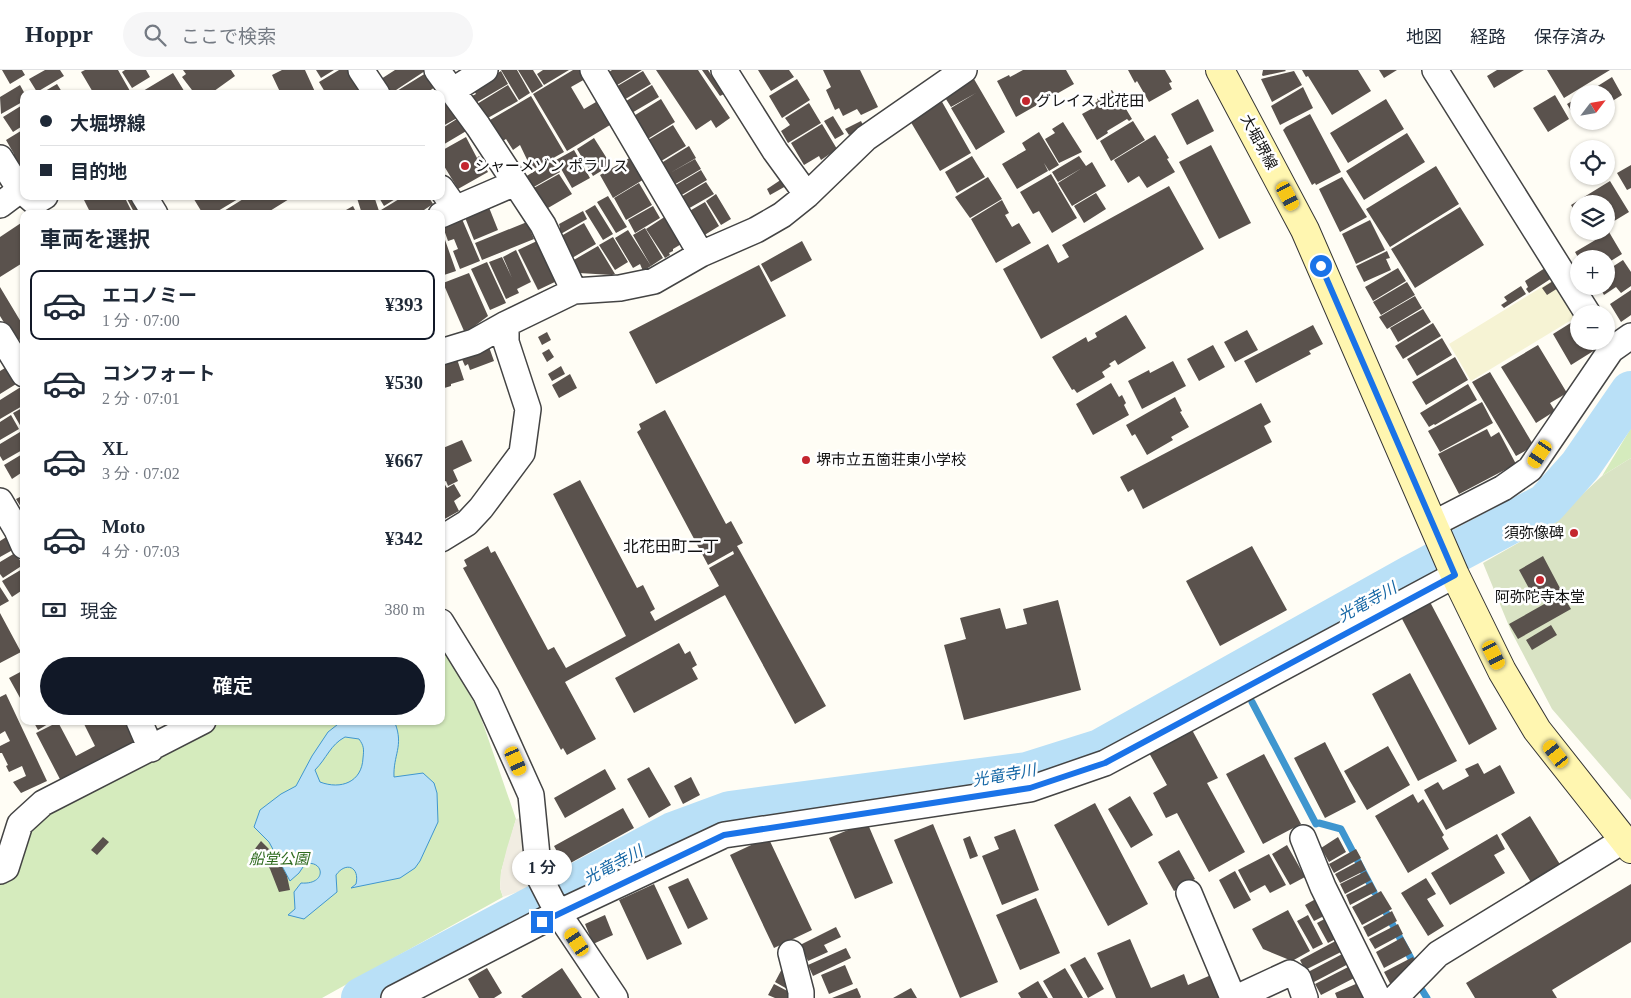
<!DOCTYPE html>
<html lang="ja">
<meta charset="utf-8">
<style>
:root{--surface:#fff;--page:#f6f6f7;--text:#1f2937;--muted:#747a83;--line:#e0e1e3;--accent:#111827}
body{margin:0;font-family:"Times New Roman","Noto Sans JP",serif;background:var(--page);color:var(--text);height:100vh;display:flex;flex-direction:column;font-size:19px;white-space:nowrap}
*{box-sizing:border-box;margin:0}
p{font-size:16px;color:var(--muted)}
.icon{flex:none;width:28px;height:28px;fill:none;stroke:currentColor;stroke-width:2;stroke-linecap:round;stroke-linejoin:round}
.map{position:relative;flex:1;overflow:hidden}
.drawer{position:absolute;left:20px;top:140px;width:425px;height:515px;display:flex;flex-direction:column;background:var(--surface);border-radius:10px;box-shadow:0 1px 4px #0004}
.drawer>*{flex:none}
.banner{position:absolute;left:20px;top:20px;width:425px;height:110px;border-radius:10px;box-shadow:0 1px 4px #0004;display:grid;align-content:center;height:110px;padding:0 20px;background:var(--surface)}
.needle{width:32px;rotate:59deg}
.tools{position:absolute;left:1570px;top:15px;display:grid;gap:10px}
.tools a{display:grid;place-items:center;width:45px;height:45px;border-radius:50%;background:var(--surface);box-shadow:0 1px 4px #0004;font-size:25px}
.end{position:absolute;width:22px;height:22px;margin:-11px;border:6px solid #1a73e8;background:#fff;box-shadow:0 0 0 2px #fff}
.from{border-radius:50%}
.bubble{position:absolute;height:35px;border-radius:18px;background:var(--surface);box-shadow:0 1px 4px #0004;font-size:16px;font-weight:600;line-height:35px;text-align:center}
.car{position:absolute;width:15px;height:30px;margin:-15px -8px;border-radius:6px;box-shadow:0 0 4px 1px #0007;background:linear-gradient(#f5c518 24%,#345 0 40%,#f5c518 0 76%,#345 0 86%,#f5c518 0)}
.banner b{display:flex;align-items:center;gap:18px;height:48px;font-size:19px}
.banner b+b{border-top:1px solid var(--line)}
.banner i{width:12px;height:12px;background:var(--text)}
ul{padding:0;list-style:none}
li{display:flex;align-items:center;gap:15px;height:70px;margin:0 10px 8px;padding:0 10px;border:2px solid transparent;border-radius:10px}
li div{flex:1}
li b{display:block;font-size:19px}
li em{font-style:normal;font-weight:600}
li.active{border-color:var(--accent)}
li>.icon{width:45px;height:45px;stroke-width:1.5}
h2{padding:0 20px;font-size:22px;line-height:60px}
.pay{display:flex;align-items:center;gap:12px;height:55px;padding:0 20px;font-size:19px}
.pay p{margin-inline-start:auto}
.cta{display:flex;gap:10px;margin-top:auto;padding:10px 20px}
.cta a{flex:1;height:58px;border-radius:30px;background:var(--accent);color:#fff;font-size:20px;font-weight:600;line-height:58px;text-align:center}
header{display:flex;align-items:center;gap:30px;box-sizing:border-box;height:70px;padding:0 25px;background:var(--surface);border-bottom:1px solid var(--line)}
header strong{font-size:24px}
nav{display:flex;gap:28px;margin-inline-start:auto;font-size:18px}
.search{width:350px;height:45px;background:var(--page);display:flex;align-items:center;gap:12px;box-sizing:border-box;padding:0 18px;border-radius:28px;color:var(--muted);font-size:19px}
.map>svg:first-child{display:block}
.farmland{fill:#f6f3d4}
.green{fill:#d5ebbd}
.cemetery{fill:#d9e3c4}
.plaza{fill:#f1ede2}
.water{fill:#b9e0f7;stroke:#3f96cf;fill-rule:evenodd}
.lines{fill:none;stroke-linecap:round;stroke-linejoin:round}
.stream{stroke:#3f96cf;stroke-width:7}
.river{stroke:#b9e0f7;stroke-width:42}
.building{fill:#5a524d}
.street-casing{stroke:#444;stroke-width:28}
.secondary-casing{stroke:#333;stroke-width:30}
.street{stroke:#fff;stroke-width:25}
.secondary{stroke:#fff6b0;stroke-width:28}
.route{stroke:#1a73e8;stroke-width:6}
.poi-dot{fill:#c4262e;stroke:#fff;stroke-width:2}
.labels{text-anchor:middle;dominant-baseline:central;stroke-width:5;stroke-linejoin:round;paint-order:stroke}
.poi-label{font-size:15px;fill:#111;stroke:#fff;text-anchor:start}
.street-label{font-size:15px;fill:#111;stroke:#fff}
.park-label{font-size:15px;font-style:italic;fill:#2f6b1f;stroke:#fff}
.neighbourhood-label{font-size:16px;fill:#111;stroke:#fff}
.water-label{font-size:16px;font-style:italic;fill:#1768a6;stroke:#fff}
</style>
<header>
<strong>Hoppr</strong>
<div class="search"><svg class="icon" aria-label="search" viewBox="0 0 24 24"><circle cx="10" cy="10" r="6"/><path d="M15 15l6 6"/></svg>ここで検索</div>
<nav><a>地図</a><a>経路</a><a>保存済み</a></nav>
</header>
<div class="map">
<svg width="1631" height="928" viewBox="0 0 1631 928">
<rect width="100%" height="100%" fill="#fffdf5"/>
<path class="farmland" d="M1555,209L1578,246L1471,311L1449,274Z"/>
<path class="green" d="M1631,358V388L1602,406Z
M441,572L479,642L516,749L501,802L500,818L503,827L322,928H0V813L27,761L42,745L220,651H441Z"/>
<path class="cemetery" d="M1631,388V730L1552,639L1511,561L1483,493L1548,456L1602,406Z"/>
<path class="plaza" d="M528,746L535,816L503,827L500,818L501,802L507,778L516,749Z"/>
<path class="water" d="M342,651H390L395,653C404,676 393,685 394,707L423,703L434,713L437,723L438,752L420,791L415,798L400,808L351,818L356,814C360,797 346,791 336,805L337,822L304,849L288,845L295,839L294,822L301,813C328,815 324,789 305,794L299,803L290,811L269,772L254,757L260,740L281,724L296,716L312,686L328,662ZM345,667L359,669C364,676 364,679 363,688C362,712 341,720 320,712L315,700C327,688 330,675 345,667Z"/>
<g class="lines">
<path class="stream" d="M1238,603V604
M1252,632L1316,754L1319,753L1341,759L1374,822
M1382,835L1414,894
M1422,920L1427,928"/>
<path class="river" d="M362,928L673,763L730,742L1027,703L1100,680L1411,506L1546,434L1580,396L1631,322"/>
</g>
<path class="building" d="M2,0H22L25,5L10,14Z
M45,0H60L64,6L37,22L29,9Z
M85,0H118L130,21L125,24H94L81,2Z
M125,0H146L150,7L132,18L122,2Z
M183,0H231L235,6L210,24H195L182,7L186,4Z
M282,0H305L316,24H281L272,5Z
M316,0H334L321,8Z
M339,0H350L362,20L355,24H323L325,22L319,12Z
M395,0H424L425,1L390,24L381,9Z
M501,0H517L530,23L519,30Z
M518,0H533L543,16L532,23Z
M543,0H569L544,15L537,4Z
M573,0H582L587,8L571,17L584,39L596,32L610,55L567,81L533,24Z
M612,0H642L614,17L606,4Z
M656,0H698L730,48L716,58L711,50L696,60Z
M702,0H708L724,24L720,26Z
M758,0H789L794,7L771,21Z
M823,0H860L878,37L861,45L857,39L843,46L839,38L835,40L826,20L831,17Z
M1023,0H1066L1074,14L1016,47L997,11L1009,5L1010,7Z
M1128,0H1165L1172,12L1169,13L1172,19L1149,32L1137,11L1135,13Z
M1263,0H1285L1286,1L1263,6L1262,5Z
M1302,0H1358L1371,21L1332,45L1308,6L1306,7Z
M1379,0H1397L1384,8Z
M1497,0H1524L1494,18L1487,6Z
M1547,0H1610L1564,28Z
M501,1L508,14L474,34L470,27L476,24L472,18Z
M643,1L651,14L622,31L614,18Z
M1294,1L1302,15L1272,32L1261,9Z
M173,3L186,24H138Z
M426,3L435,17L425,24H392Z
M1612,7L1622,25L1606,35V24H1585Z
M797,9L810,30L782,48L769,26Z
M974,9L1005,62L976,80L951,38L976,23L951,37L944,26Z
M57,14L62,22L66,20L68,24H40Z
M20,15L25,24L24,31L1,44L0,27Z
M508,15L518,31L486,49L477,34Z
M652,15L659,27L630,44L623,33Z
M1303,17L1313,38L1280,55L1271,36Z
M1112,20L1124,40L1126,39L1132,49L1129,51L1127,49L1107,61L1108,63L1097,70L1082,44L1093,38L1092,35L1098,31L1097,29Z
M1555,25L1569,49L1548,62L1533,38Z
M531,26L564,82L532,100L520,75L513,80L506,69L501,72L490,50Z
M1579,27V54L1567,34Z
M661,29L675,52L646,70L632,47Z
M1198,29L1214,61L1187,75L1171,44Z
M1386,29L1404,59L1348,93L1330,63Z
M941,30L971,83L940,101L909,49Z
M449,32L459,47L441,57V38Z
M809,33L821,53L788,73L781,61L790,55L785,48Z
M24,34V55L13,62L3,47Z
M1310,44L1341,102L1316,115L1315,113L1312,115L1283,60L1286,57Z
M833,46L844,64L835,69L824,51Z
M460,47L468,60L441,76V59Z
M861,51L864,57L849,65L845,59Z
M1133,51L1145,70L1111,91L1100,71Z
M1063,52L1082,82L1059,93L1045,69L1055,63L1052,59Z
M822,54L837,79L821,90L819,86L804,95L791,73Z
M673,55L686,76L658,93L648,70Z
M24,59V92L16,97L10,87L14,84L6,70Z
M1039,62L1059,95L1049,101L1044,93L1048,101L1017,119L1002,94L1026,80L1022,73Z
M1407,63L1425,92L1364,130L1346,101Z
M1155,65L1169,88L1167,89L1175,102L1147,118L1139,106L1128,113L1114,90Z
M466,67L477,88L479,86L488,102L458,119L441,91V81Z
M594,68L611,95L593,106L577,79Z
M1211,75L1251,153L1219,169L1179,92Z
M689,76L696,88L670,103L695,89L701,99L672,116L658,95Z
M574,80L590,108L572,118L556,90Z
M633,86L646,108L613,128L600,105Z
M972,86L985,107L957,123L945,102Z
M1079,86L1086,96L1092,92L1106,116L1072,136L1058,113L1082,98L1058,112L1052,102Z
M553,90L560,102L532,118L525,107Z
M1631,95V118L1627,120L1617,103Z
M1436,96L1459,134L1390,177L1366,139Z
M701,100L707,110L680,126L674,116Z
M559,104L572,124L548,138H545L532,119Z
M1051,104L1077,148L1052,163L1039,141L1033,144L1020,122Z
M988,107L1002,129L970,148L955,127Z
M1342,107L1367,147L1340,162L1319,119Z
M782,109L786,116L770,125L767,119Z
M1610,111L1629,142L1606,156V134H1579V148L1571,135Z
M706,112L714,124L686,140L679,128Z
M639,113L652,135L626,150L614,128Z
M1169,116L1204,179L1041,269L1003,199L1048,174L1058,193L1069,187L1062,175Z
M1096,123L1106,139L1084,153L1074,136Z
M716,124L731,149L721,155L706,131Z
M82,126H124L133,144H91Z
M136,126L146,144H135L126,127Z
M192,126H243L213,144H203Z
M248,126H294L265,144H219Z
M362,126H374L380,144H362L357,128Z
M378,126H400L384,136Z
M404,126H428L433,134L418,144H384L381,140Z
M608,126L627,157L616,163L597,132Z
M1002,130L1009,143L1005,145L1012,157L1019,153L1031,173L996,193L971,149Z
M705,132L719,156L703,166L686,143Z
M488,135L498,160L474,170L464,145Z
M595,135L613,164L603,170L585,141Z
M353,136L357,144H339Z
M653,136L660,148L635,163L628,150Z
M1460,137L1484,175L1415,218L1391,179Z
M583,141L587,149L559,165L556,160L560,158L559,154Z
M666,146L683,173L673,179V181L669,183L670,185L665,188L646,159Z
M462,149L480,191L460,199L453,181L458,179L454,169L448,171L443,157Z
M1370,150L1385,180L1356,194L1342,164Z
M24,151V192L0,207V167Z
M527,152L534,169L482,190L475,173Z
M584,153L596,174L572,188L565,176L567,175L561,166Z
M645,158L663,188L651,196L633,165Z
M628,160L651,196L643,201L640,194L633,198L615,168Z
M1609,162L1622,184L1606,194V189H1579L1575,182Z
M444,167L456,201L441,206V168Z
M613,167L628,192L615,200L599,175Z
M539,170L559,210L538,220L518,180Z
M802,171L812,190L771,212L761,194Z
M598,176L615,204L612,205L579,203L572,191Z
M516,180L531,212L517,219L519,223L506,229L489,192L502,187L512,208L503,187Z
M1387,181L1390,188L1386,189L1391,200L1364,212L1356,196Z
M1623,190L1631,202V216L1621,223L1616,217L1604,225L1599,216H1606V201Z
M487,192L506,233L490,240L471,199Z
M759,195L786,246L656,314L629,262Z
M1398,198L1406,211L1373,231L1365,217Z
M1545,198L1552,208L1529,223L1526,219L1528,217L1525,211Z
M469,203L488,246L472,258L464,261L443,213Z
M1553,211L1558,218L1547,225L1542,218Z
M1407,212L1415,225L1381,245L1373,232Z
M1521,216L1526,224L1504,238L1501,235L1507,231L1504,227Z
M0,217L24,257V267L16,272L0,246Z
M1631,220V245L1621,252L1610,234Z
M1415,226L1422,238L1387,259L1379,247Z
M1423,239L1431,252L1398,272L1390,258Z
M1126,245L1146,278L1118,295L1115,290L1109,294L1111,296L1102,302L1105,307L1077,323L1074,319L1072,320L1052,287L1086,267L1088,272L1097,267L1095,263Z
M1577,249L1579,253V271H1590L1595,280L1571,295L1553,264Z
M1433,253L1441,266L1403,289L1395,276Z
M1313,255L1323,274L1309,281L1311,284L1256,313L1244,291Z
M1247,260L1258,280L1235,292L1224,272Z
M547,262L551,270L542,275L538,267Z
M1442,268L1452,285L1417,306L1407,289Z
M1213,275L1225,297L1199,311L1187,289Z
M1538,275L1567,323L1550,333L1555,341L1536,353L1501,297Z
M489,277L494,291L470,300L468,294L465,296L461,287Z
M549,279L554,287L547,292L542,283Z
M1455,287L1468,310L1426,335L1412,312Z
M457,289L464,310L451,314V316L441,319V294Z
M1173,291L1186,316L1142,339L1128,311L1149,300L1150,303Z
M10,295L21,311L0,324V301Z
M561,296L565,304L552,311L548,304Z
M1490,302L1534,376L1516,386L1472,312Z
M570,304L577,318L559,328L552,315Z
M1111,313L1119,327L1122,325L1126,333L1124,335L1129,345L1093,365L1076,334Z
M1468,314L1477,330L1435,355L1434,354L1429,357L1420,343Z
M24,315V335L0,349V330Z
M1175,327L1182,341L1180,342L1189,357L1171,367L1173,370L1147,385L1135,364L1132,366L1126,355Z
M1482,332L1493,353L1440,382L1428,361Z
M1261,333L1271,352L1264,356L1272,372L1143,439L1133,419L1128,422L1120,407Z
M24,337V356L21,357L13,343Z
M665,340L726,454L731,451L743,473L737,476L740,481L826,636L795,654L725,525L565,612L596,669L567,685L563,678L561,680L463,498L467,496L464,490L488,476L491,483L495,481L548,580L554,577L566,598L626,566L553,424L580,410L637,518L643,515L655,539L650,542L655,551L719,516L709,498L734,484L733,481L708,495L637,362L641,359L639,354Z
M11,345L19,359L0,370V352Z
M1487,359L1491,367L1499,362L1516,394L1459,424L1438,384Z
M20,362L24,369V379L3,391L0,386V374Z
M462,370L472,391L453,400L458,411L448,416L446,411L441,413V375L443,378Z
M24,383V401L12,409L4,395Z
M444,413L447,418L454,414L461,426L454,431L459,441L441,451V414Z
M24,425V442L16,429Z
M11,464L18,477L0,487V471Z
M1252,476L1287,540L1220,576L1186,511Z
M15,483L23,495L3,508L0,504V492Z
M1543,486L1561,520L1537,533L1519,500Z
M24,498V519L12,527L2,511Z
M0,517L9,531L0,536Z
M1562,524L1571,539L1518,569L1509,554Z
M1058,530L1081,620L964,650L944,575L966,569L960,548L1000,538L1006,559L1027,554L1023,539Z
M1430,532L1497,659L1469,675L1401,547Z
M0,543L21,582L0,593Z
M1551,555L1557,565L1532,580L1526,570Z
M679,573L685,584L690,581L697,595L692,598L698,609L634,643L615,608Z
M24,600V635L9,608Z
M1410,603L1457,691L1418,711L1372,624Z
M6,624L47,711L21,723L13,712L26,706L22,696L9,702L6,696L8,695L2,683H0V676L10,671L5,661L0,664V627Z
M33,651H53L38,660Z
M89,651H128L140,674L62,713L36,663L58,652L76,686L95,676L84,654Z
M1191,658L1218,708L1207,713L1245,782L1209,802L1177,743L1166,748L1153,723L1167,715L1148,681Z
M1325,672L1356,732L1325,748L1294,688Z
M1388,676L1410,715L1367,740L1344,701Z
M1264,684L1301,754L1263,774L1226,704Z
M1478,693L1484,704L1500,695L1515,723L1446,760L1424,720L1438,712L1443,720L1469,706L1465,699Z
M649,697L671,735L649,748L627,709Z
M605,699L616,719L565,748L554,728Z
M691,707L700,725L683,734L674,716Z
M1413,724L1418,733L1423,729L1444,765L1442,767L1449,779L1408,803L1375,746Z
M1130,726L1153,765L1131,778L1108,739Z
M1095,733L1148,834L1108,856L1054,755Z
M623,738L634,758L565,796L554,776Z
M1530,746L1561,796L1532,814L1501,764Z
M867,752L893,813L855,829L829,768Z
M933,754L998,912L960,928L894,770Z
M1015,759L1039,820L1002,835L982,786L999,779L994,767Z
M1497,764L1505,779L1494,785L1505,803L1450,835L1431,803Z
M970,766L978,786L970,789L963,769Z
M103,767L109,772L97,785L91,780Z
M768,767L812,860L774,878L730,785Z
M1338,767L1346,782L1329,792L1321,778Z
M261,771L271,781L280,793L287,806L290,820L279,822L270,799L263,788L254,780Z
M1287,775L1305,807L1290,815L1272,784Z
M1356,779L1361,788L1334,803L1329,794Z
M1179,780L1195,809L1174,821L1158,792Z
M1269,784L1286,815L1270,823L1265,815L1250,823L1238,800Z
M1361,790L1366,800L1340,813L1335,804Z
M1235,801L1251,830L1234,839L1219,810Z
M1366,801L1371,810L1345,824L1340,814Z
M688,808L708,849L688,859L668,817Z
M1426,808L1436,824L1427,829L1444,856L1428,866L1401,823Z
M1372,812L1377,821L1350,835L1346,825Z
M654,814L682,874L647,890L619,830Z
M1631,814V872L1552,920L1557,928H1475L1466,913Z
M1381,821L1392,839L1362,855L1352,837Z
M1321,826L1330,843L1314,851L1305,835Z
M1036,828L1060,883L1020,900L996,845Z
M1288,840L1310,881L1292,891L1263,879L1252,859Z
M1392,841L1397,851L1368,867L1363,857Z
M605,845L613,865L593,874L585,854Z
M1308,845L1323,874L1313,879L1297,851Z
M1332,845L1343,865L1328,873L1317,853Z
M1398,854L1403,864L1375,879L1369,869Z
M836,857L841,867L824,875L828,882L808,891L800,875Z
M1343,867L1349,878L1305,900L1300,890Z
M1403,867L1412,883L1384,898L1376,882Z
M1130,869L1151,918L1184,904L1188,915L1218,902L1229,928H1116L1097,883Z
M846,878L851,888L813,906L808,895Z
M1348,881L1354,891L1314,912L1308,902Z
M1085,887L1104,919L1088,928L1070,895Z
M1413,887L1419,899L1393,919L1384,902Z
M785,893L796,924L775,912Z
M1356,893L1362,904L1321,925L1315,914Z
M845,895L853,914L829,924L821,905Z
M487,898L502,923L494,928H479L468,909Z
M562,898L582,928H523L521,926Z
M1065,898L1083,928H1053L1043,911Z
M1365,910L1373,928H1337L1335,923Z
M1038,911L1048,928H1021L1018,923Z
M774,914L797,926L796,928H775L768,925Z
M857,918L861,927L860,928H832Z
M911,918L917,928H893Z"/>
<g class="lines">
<g class="street-casing">
<path id="street" d="M361,0L377,24
M437,0L478,56L543,155L574,221
M593,0L701,184
M724,0L775,81L807,125
M1435,0L1588,244
M452,21L485,0
M0,88L20,120L24,123
M441,118L455,138
M28,126L35,132L45,126
M144,126L155,144
M0,135L20,120
M441,145L515,113
M0,265L24,304
M441,282L474,272L506,254
M0,431L17,460L24,476
M1433,454L1503,418L1530,399L1611,280L1631,266
M441,469L467,453L481,438L522,383L528,339L506,272V254L574,221L620,218L654,211L701,184L756,160L782,145L807,125L866,68L964,0
M441,552L486,625L531,725L539,806L558,843L615,928
M139,651L151,679
M1303,768L1323,817L1378,928
M0,801L6,798L20,754L43,733L203,651
M1189,823L1233,928
M791,883L801,922V928
M394,928L558,843L724,765L1030,719L1105,693L1455,505
M1236,928L1290,903L1298,908L1305,928
M1395,928L1438,884L1624,770"/>
</g>
<g class="secondary-casing">
<path id="secondary" d="M1220,0L1305,160L1455,505L1502,601L1537,660L1631,779"/>
</g>
<use href="#street" class="street"/>
<use href="#secondary" class="secondary"/>
</g>
<g class="lines">
<path class="route" d="M542,852L724,765L1030,718L1105,693L1455,505L1321,196"/>
</g>
<g class="poi-dot">
<circle cx="1026" cy="31" r="5"/>
<circle cx="465" cy="96" r="5"/>
<circle cx="806" cy="390" r="5"/>
<circle cx="1574" cy="463" r="5"/>
<circle cx="1540" cy="510" r="5"/>
</g>
<g class="labels">
<g class="poi-label">
<text x="1036" y="31">グレイス 北花田</text>
<text x="475" y="96">シャーメゾン ポラリス</text>
<text x="816" y="390">堺市立五箇荘東小学校</text>
<text x="1564" y="463" text-anchor="end">須弥像碑</text>
<text x="1540" y="527" text-anchor="middle">阿弥陀寺本堂</text>
</g>
<g class="street-label">
<text transform="translate(1259 72) rotate(62)">大堀堺線</text>
</g>
<g class="park-label">
<text x="279" y="789">船堂公園</text>
</g>
<g class="neighbourhood-label">
<text x="671" y="476">北花田町二丁</text>
</g>
<g class="water-label">
<text transform="translate(1367 532) rotate(-29)">光竜寺川</text>
<text transform="translate(1004 705) rotate(-10)">光竜寺川</text>
<text transform="translate(613 795) rotate(-28)">光竜寺川</text>
</g>
</g>
</svg>
<div class="tools">
<a><svg class="needle" viewBox="-14 -14 28 28"><path d="M0-13l5 13h-10z" fill="#e53935"/><path d="M0 13l5-13h-10z" fill="#747a83"/></svg></a>
<a><svg class="icon" aria-label="locate" viewBox="0 0 24 24"><circle cx="12" cy="12" r="6"/><path d="M12 2v4M12 18v4M2 12h4M18 12h4"/></svg></a>
<a><svg class="icon" aria-label="layers" viewBox="0 0 24 24"><path d="M12 4l9 5-9 5-9-5zM3 14l9 5 9-5"/></svg></a>
<a>+</a>
<a>−</a>
</div>
<i class="end from" style="left:1321px;top:196px"></i>
<i class="end" style="left:542px;top:852px"></i>
<div class="bubble" style="left:512px;top:780px;width:60px">1 分</div>
<i class="car" style="left:1288px;top:126px;rotate:152deg"></i>
<i class="car" style="left:1540px;top:384px;rotate:214deg"></i>
<i class="car" style="left:1494px;top:585px;rotate:153deg"></i>
<i class="car" style="left:1556px;top:684px;rotate:322deg"></i>
<i class="car" style="left:516px;top:691px;rotate:156deg"></i>
<i class="car" style="left:577px;top:872px;rotate:326deg"></i>
<div class="banner">
<b><i class="from"></i>大堀堺線</b>
<b><i></i>目的地</b>
</div>
<section class="drawer">
<h2>車両を選択</h2>
<ul>
<li class="active"><svg class="icon" aria-label="car" viewBox="0 0 24 24"><path d="M5 17H2v-5l4-1 3-4h7l3 4 3 1v5h-3M9 17h6M6 11h13"/><circle cx="7" cy="17" r="2"/><circle cx="17" cy="17" r="2"/></svg><div><b>エコノミー</b><p>1 分 · 07:00</p></div><em>¥393</em></li>
<li><svg class="icon" aria-label="car" viewBox="0 0 24 24"><path d="M5 17H2v-5l4-1 3-4h7l3 4 3 1v5h-3M9 17h6M6 11h13"/><circle cx="7" cy="17" r="2"/><circle cx="17" cy="17" r="2"/></svg><div><b>コンフォート</b><p>2 分 · 07:01</p></div><em>¥530</em></li>
<li><svg class="icon" aria-label="car" viewBox="0 0 24 24"><path d="M5 17H2v-5l4-1 3-4h7l3 4 3 1v5h-3M9 17h6M6 11h13"/><circle cx="7" cy="17" r="2"/><circle cx="17" cy="17" r="2"/></svg><div><b>XL</b><p>3 分 · 07:02</p></div><em>¥667</em></li>
<li><svg class="icon" aria-label="car" viewBox="0 0 24 24"><path d="M5 17H2v-5l4-1 3-4h7l3 4 3 1v5h-3M9 17h6M6 11h13"/><circle cx="7" cy="17" r="2"/><circle cx="17" cy="17" r="2"/></svg><div><b>Moto</b><p>4 分 · 07:03</p></div><em>¥342</em></li>
</ul>
<div class="pay"><svg class="icon" aria-label="cash" viewBox="0 0 24 24"><path d="M3 7h18v10H3z"/><circle cx="12" cy="12" r="2"/></svg>現金<p>380 m</p></div>
<div class="cta"><a>確定</a></div>
</section>
</div>
